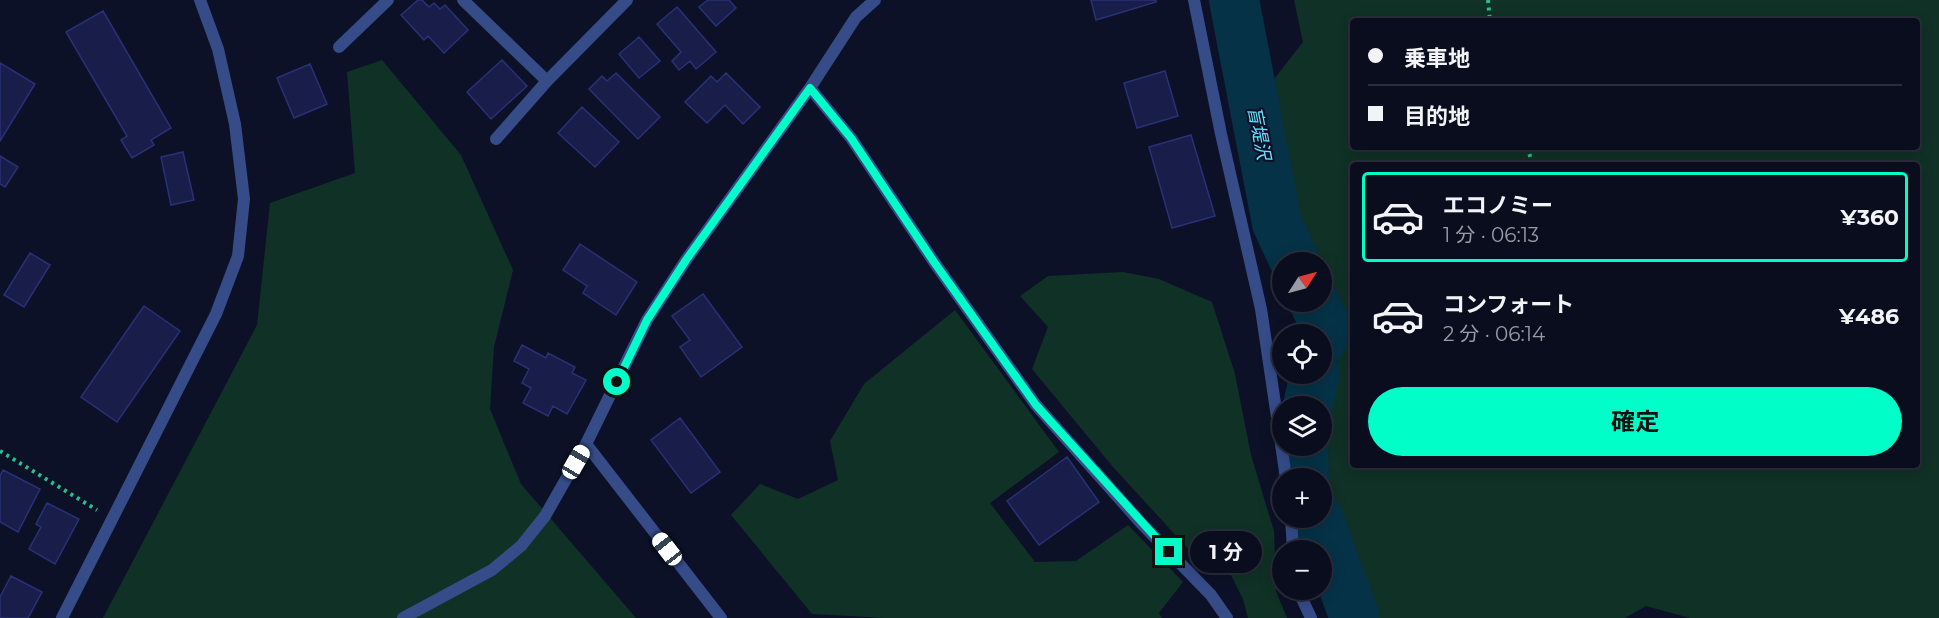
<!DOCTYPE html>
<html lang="ja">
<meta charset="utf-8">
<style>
:root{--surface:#0a0d1d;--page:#131626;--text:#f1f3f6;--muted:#999ca4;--line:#2a2d3b;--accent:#00fec9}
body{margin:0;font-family:Montserrat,"Noto Sans JP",sans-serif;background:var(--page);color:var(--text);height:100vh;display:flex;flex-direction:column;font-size:22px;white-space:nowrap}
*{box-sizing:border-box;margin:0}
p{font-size:20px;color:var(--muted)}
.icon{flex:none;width:33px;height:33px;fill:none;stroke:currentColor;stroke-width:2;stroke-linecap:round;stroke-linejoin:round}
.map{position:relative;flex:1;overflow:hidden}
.drawer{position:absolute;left:1350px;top:162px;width:570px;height:306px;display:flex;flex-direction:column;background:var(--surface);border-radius:6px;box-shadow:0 3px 15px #0003,0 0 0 2px var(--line)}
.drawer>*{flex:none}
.top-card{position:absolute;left:1350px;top:18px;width:570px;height:132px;border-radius:6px;box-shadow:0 3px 15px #0003,0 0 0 2px var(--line);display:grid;align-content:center;height:132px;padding:0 18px;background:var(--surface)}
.needle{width:39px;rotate:54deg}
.controls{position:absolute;left:1272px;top:252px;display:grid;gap:12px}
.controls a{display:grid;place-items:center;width:60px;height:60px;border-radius:50%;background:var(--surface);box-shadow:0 3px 15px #0003,0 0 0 2px var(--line);font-size:30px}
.end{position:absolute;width:27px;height:27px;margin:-14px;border:8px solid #00fec9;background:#111;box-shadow:0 0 0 3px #111}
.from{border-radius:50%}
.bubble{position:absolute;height:42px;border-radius:21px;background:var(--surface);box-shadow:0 3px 15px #0003,0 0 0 2px var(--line);font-size:20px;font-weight:700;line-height:42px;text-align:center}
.car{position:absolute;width:18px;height:36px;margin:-18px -9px;border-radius:8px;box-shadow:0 0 4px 2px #0007;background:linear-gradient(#fff 24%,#345 0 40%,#fff 0 76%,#345 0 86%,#fff 0)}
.top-card b{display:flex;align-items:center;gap:21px;height:57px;font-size:22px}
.top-card b+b{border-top:2px solid var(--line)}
.top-card i{width:15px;height:15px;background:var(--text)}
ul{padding:10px 0 0;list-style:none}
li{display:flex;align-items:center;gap:18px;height:90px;margin:0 12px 9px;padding:0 6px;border:3px solid transparent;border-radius:6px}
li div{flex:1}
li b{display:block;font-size:22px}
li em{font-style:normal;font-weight:700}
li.on{border-color:var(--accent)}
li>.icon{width:54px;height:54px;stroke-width:1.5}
.primary-button{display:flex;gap:12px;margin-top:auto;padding:12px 18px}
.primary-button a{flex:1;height:69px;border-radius:36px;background:var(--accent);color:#111;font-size:24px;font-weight:700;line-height:69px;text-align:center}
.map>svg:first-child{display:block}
.green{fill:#103126;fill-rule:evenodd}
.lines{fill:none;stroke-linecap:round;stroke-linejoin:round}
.river{stroke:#063247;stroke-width:50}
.building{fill:#181d49;stroke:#293177;stroke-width:1.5}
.path{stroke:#27c087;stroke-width:4;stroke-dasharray:3 4.5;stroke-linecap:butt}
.minor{stroke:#354c89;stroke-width:12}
.route{stroke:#00fec9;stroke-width:8}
.labels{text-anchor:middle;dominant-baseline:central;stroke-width:4.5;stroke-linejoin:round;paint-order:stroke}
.water-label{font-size:18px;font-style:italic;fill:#61e7ff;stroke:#0d1127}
</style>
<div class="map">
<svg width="1939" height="618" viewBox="0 0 1939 618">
<rect width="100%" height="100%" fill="#0d1127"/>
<path class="green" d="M1294,0H1939V618H1690L1646,606L1625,618H1373L1321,467L1340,341L1329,275L1291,199L1267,88L1303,42ZM1353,21H1917V147H1353ZM1353,165H1917V465H1353Z
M382,60L461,155L513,270L494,347L490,409L521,484L636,618H103L257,325L270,203L355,173L347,72Z
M1123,272L1159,279L1212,302L1235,374L1251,455L1274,531L1276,591L1287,618H1248L1243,599L1227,567L1191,552L1113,467L1032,369L1048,327L1020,296L1048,276Z
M955,310L1059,452L990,503L1035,562L1076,561L1128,525L1183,582L1159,613L1162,618H885L812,614L731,515L760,484L798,499L838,480L830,441L864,384Z"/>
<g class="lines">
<path class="river" d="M1234,0L1277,223L1295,262
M1314,302L1325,324L1322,341
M1308,406L1315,374
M1303,446L1304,478
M1318,518L1355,618"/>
</g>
<path class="building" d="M418,0H422L429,7L434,3L440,9L445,5L468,30L444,53L428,36L424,40L401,15Z
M708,0H729L736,8L716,26L699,7Z
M1091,0H1156V2L1096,20Z
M677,7L716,52L696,69L690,61L679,70L672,61L681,52L657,24Z
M103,11L171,128L151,140L154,145L132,158L121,140L127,136L66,32Z
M639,37L660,61L639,78L619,54Z
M502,60L527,86L491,119L467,92Z
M0,63L35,84L0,141Z
M310,64L327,104L294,118L277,78Z
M1165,71L1178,116L1137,128L1124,83Z
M616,73L660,117L638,139L589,89L602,76L607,81Z
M726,73L760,107L743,124L725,105L707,123L685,102L711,76L717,82Z
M582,107L619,142L595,167L558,133Z
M1191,135L1215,216L1172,228L1149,147Z
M183,152L194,200L171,205L161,157Z
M0,156L18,167L5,187L0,184Z
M580,244L637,282L616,315L583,293L587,286L563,270Z
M30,253L50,265L24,307L4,295Z
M703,294L742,347L701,377L680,347L690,340L672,316Z
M144,306L180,331L117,422L81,397Z
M522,345L546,358L548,353L575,367L572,373L586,380L567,414L553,406L548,416L523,403L531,388L522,383L529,369L514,361Z
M680,418L720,472L691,493L651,440Z
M1067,457L1099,502L1039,545L1007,501Z
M3,470L40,489L18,532L0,522V476Z
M47,503L79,519L55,564L29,549L41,527L36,524Z
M11,576L42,592L28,618H0V597Z"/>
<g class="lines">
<path class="path" d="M1488,0L1490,21
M1527,147L1533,165
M0,451L97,510"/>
<path class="minor" d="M463,0L547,81
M1194,0L1221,134L1261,309L1286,478
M339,47L388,0
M810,88L851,138L934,262L1036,405L1141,523L1211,595L1227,618
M496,139L547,81L627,0
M586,444L721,618
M1291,518L1293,550
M1298,590L1311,618
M62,618L216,314L238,256L244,199L235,124L218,49L200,0
M403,618L492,570L521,546L545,516L586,444L647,320L686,260L810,88L856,17L875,0"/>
</g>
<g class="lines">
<path class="route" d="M617,382L647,320L686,260L810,88L851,138L934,262L1036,405L1169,552"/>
</g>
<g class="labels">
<g class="water-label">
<text transform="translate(1259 133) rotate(79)">盲堤沢</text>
</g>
</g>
</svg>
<div class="controls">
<a><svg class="needle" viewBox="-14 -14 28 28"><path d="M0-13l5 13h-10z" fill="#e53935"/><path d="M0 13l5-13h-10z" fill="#999ca4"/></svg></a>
<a><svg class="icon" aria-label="locate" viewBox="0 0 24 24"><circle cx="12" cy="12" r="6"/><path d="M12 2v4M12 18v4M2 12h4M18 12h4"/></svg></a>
<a><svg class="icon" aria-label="layers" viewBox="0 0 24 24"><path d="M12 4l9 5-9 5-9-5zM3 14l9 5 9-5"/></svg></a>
<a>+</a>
<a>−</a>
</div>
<i class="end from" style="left:617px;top:382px"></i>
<i class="end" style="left:1169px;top:552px"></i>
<div class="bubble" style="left:1190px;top:531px;width:72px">1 分</div>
<i class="car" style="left:576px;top:462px;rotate:30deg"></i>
<i class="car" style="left:667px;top:549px;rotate:322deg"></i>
<div class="top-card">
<b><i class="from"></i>乗車地</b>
<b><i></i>目的地</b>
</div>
<section class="drawer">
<ul>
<li class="on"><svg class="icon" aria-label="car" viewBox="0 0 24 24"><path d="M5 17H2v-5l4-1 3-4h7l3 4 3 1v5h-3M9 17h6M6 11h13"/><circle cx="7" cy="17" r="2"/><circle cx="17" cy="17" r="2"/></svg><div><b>エコノミー</b><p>1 分 · 06:13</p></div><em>¥360</em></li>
<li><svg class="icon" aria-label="car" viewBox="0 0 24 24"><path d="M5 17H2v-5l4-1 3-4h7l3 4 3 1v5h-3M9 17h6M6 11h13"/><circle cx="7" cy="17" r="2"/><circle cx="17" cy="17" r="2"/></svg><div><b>コンフォート</b><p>2 分 · 06:14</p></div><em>¥486</em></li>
</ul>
<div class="primary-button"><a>確定</a></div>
</section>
</div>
